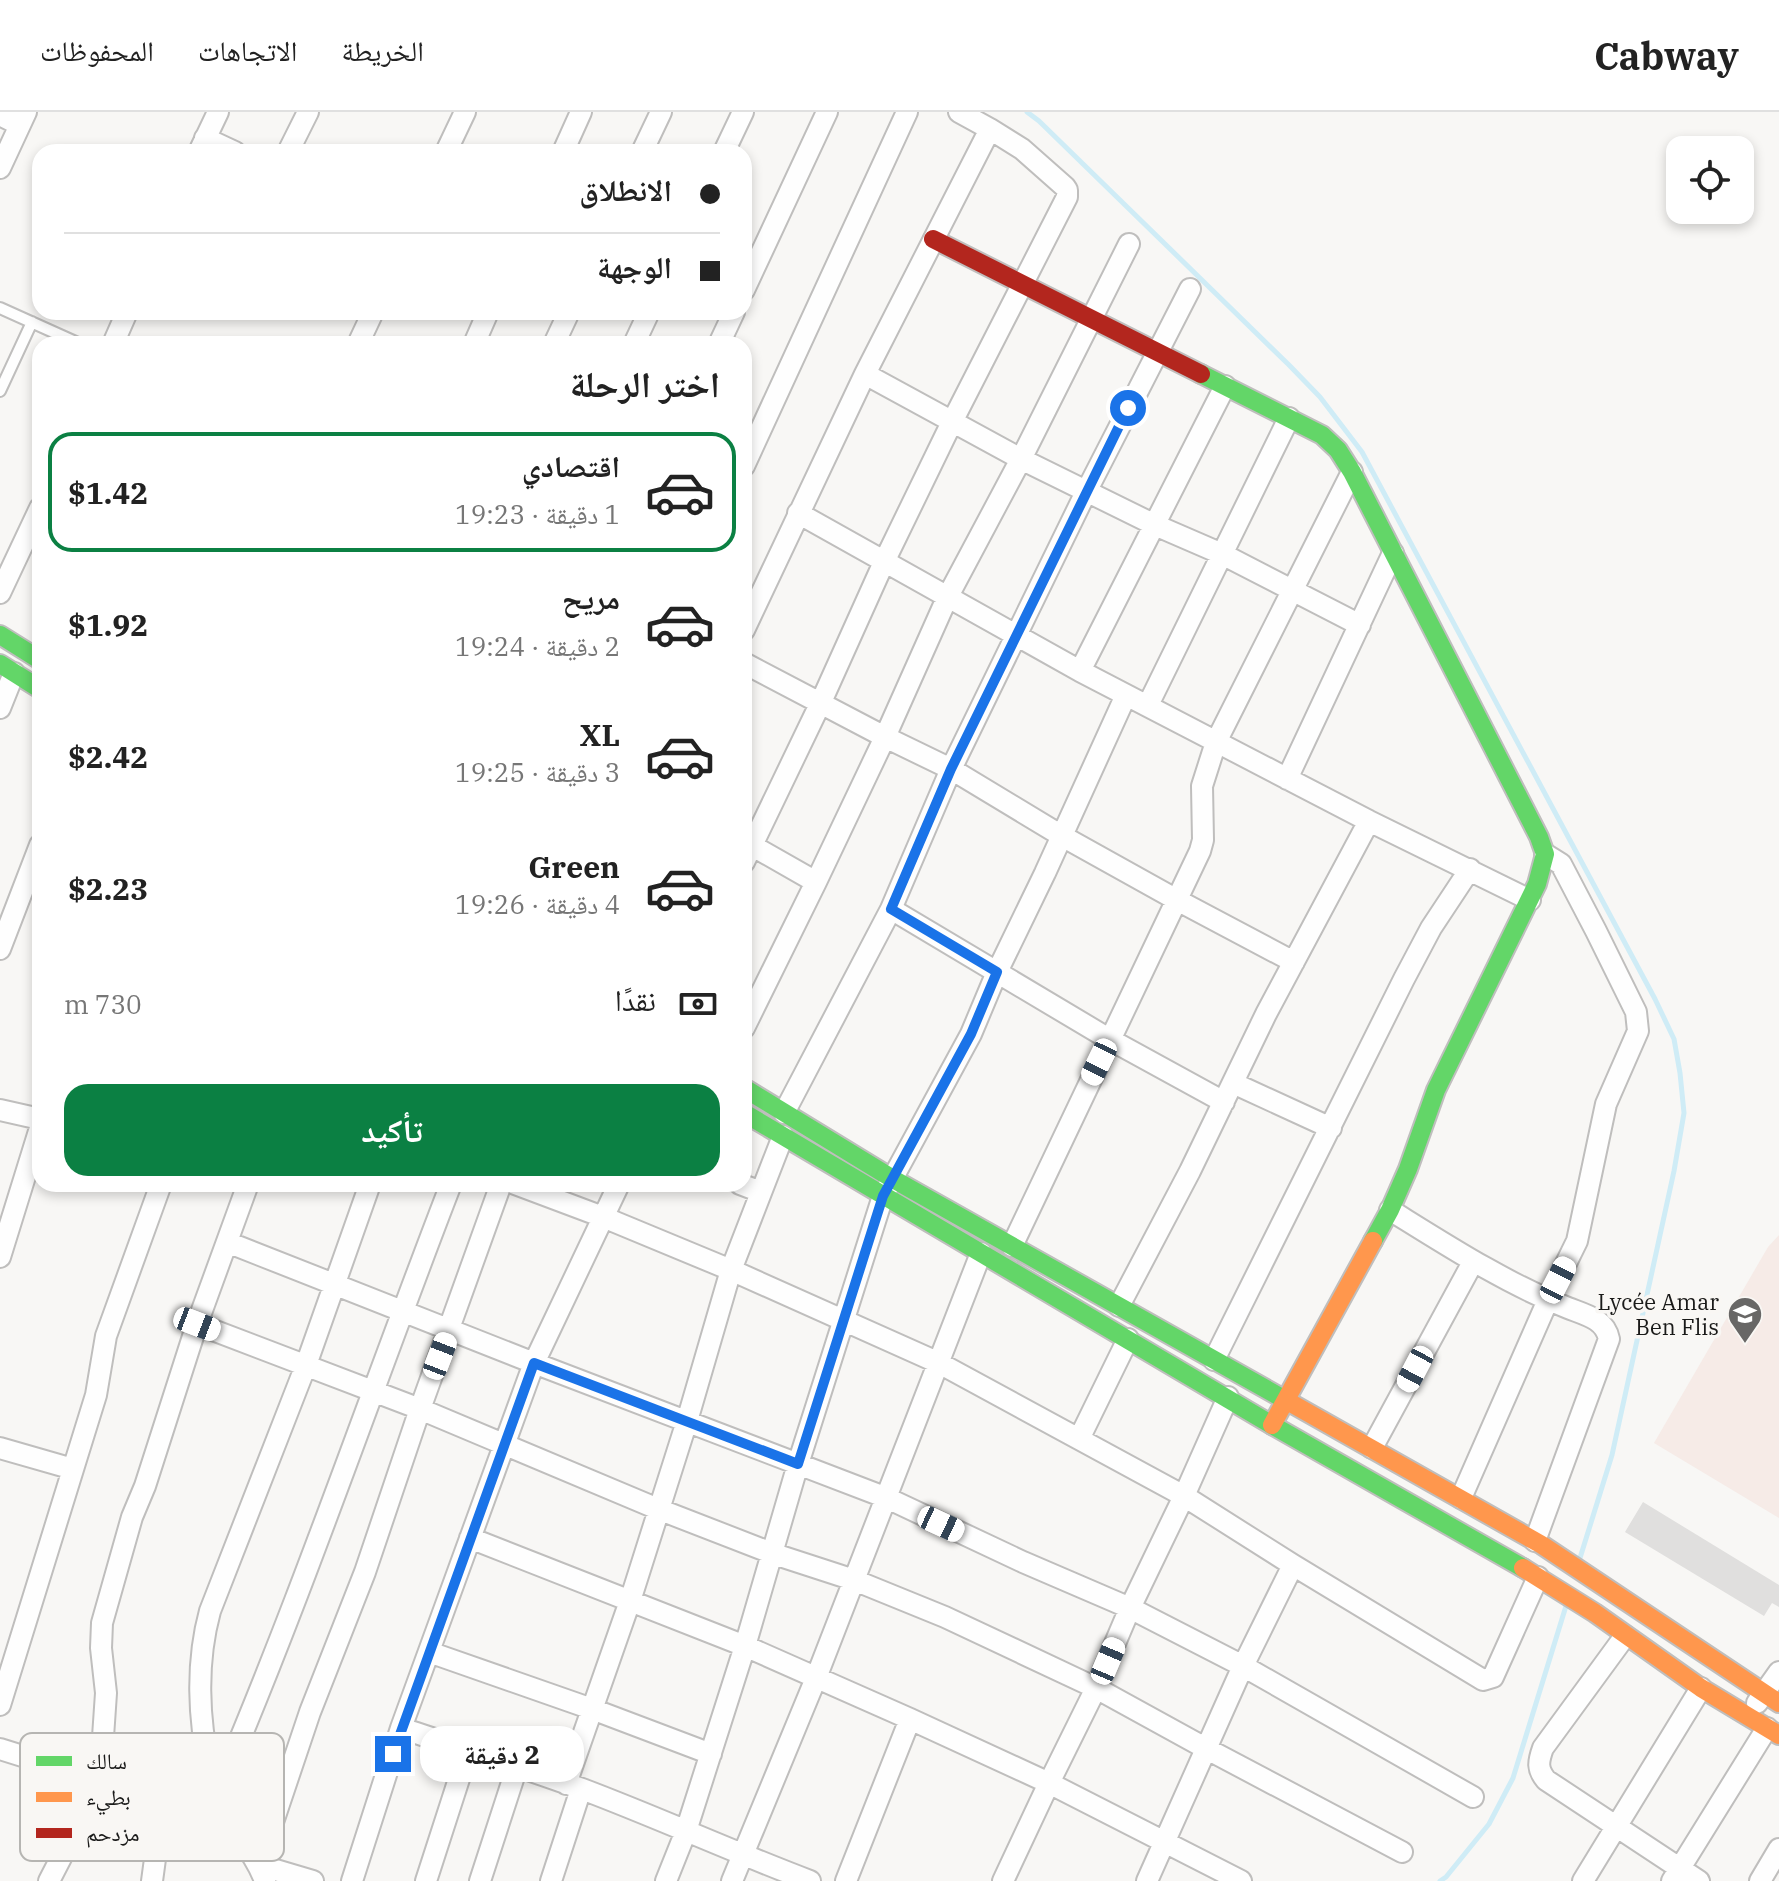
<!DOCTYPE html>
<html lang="ar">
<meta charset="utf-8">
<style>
:root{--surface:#fff;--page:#f6f6f6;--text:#222;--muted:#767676;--line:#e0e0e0;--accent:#0b8043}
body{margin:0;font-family:"IBM Plex Serif","Noto Naskh Arabic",serif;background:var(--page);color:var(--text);direction:rtl;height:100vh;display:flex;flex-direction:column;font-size:30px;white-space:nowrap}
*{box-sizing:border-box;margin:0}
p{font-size:26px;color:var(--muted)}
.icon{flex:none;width:44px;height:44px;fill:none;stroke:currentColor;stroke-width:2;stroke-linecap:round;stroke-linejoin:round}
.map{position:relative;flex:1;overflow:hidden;direction:ltr}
.drawer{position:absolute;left:32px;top:224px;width:720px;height:856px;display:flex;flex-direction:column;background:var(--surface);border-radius:24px;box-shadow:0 4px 12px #0003;direction:rtl}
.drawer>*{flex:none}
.banner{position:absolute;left:32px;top:32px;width:720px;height:176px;border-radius:24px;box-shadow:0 4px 12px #0003;direction:rtl;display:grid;align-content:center;height:176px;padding:0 32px;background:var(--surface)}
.buttons{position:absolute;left:1666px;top:24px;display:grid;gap:16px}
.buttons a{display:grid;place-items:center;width:88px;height:88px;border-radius:16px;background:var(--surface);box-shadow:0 4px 12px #0003;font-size:40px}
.end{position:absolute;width:36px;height:36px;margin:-18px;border:10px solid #1a73e8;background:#fff;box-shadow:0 0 0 4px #fff}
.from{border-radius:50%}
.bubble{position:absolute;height:56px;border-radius:24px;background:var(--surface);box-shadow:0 4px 12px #0003;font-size:26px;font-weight:800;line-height:56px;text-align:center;direction:rtl}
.car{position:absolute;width:24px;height:48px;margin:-24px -12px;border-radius:10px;box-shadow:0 0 6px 2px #0007;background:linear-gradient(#fff 24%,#345 0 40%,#fff 0 76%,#345 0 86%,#fff 0)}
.banner b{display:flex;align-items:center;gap:28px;height:76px;font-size:30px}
.banner b+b{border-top:2px solid var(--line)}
.banner i{width:20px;height:20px;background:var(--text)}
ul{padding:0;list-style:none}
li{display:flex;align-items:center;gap:24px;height:120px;margin:0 16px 12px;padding:0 16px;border:4px solid transparent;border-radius:24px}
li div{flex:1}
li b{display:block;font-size:30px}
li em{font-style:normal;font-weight:800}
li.selected{border-color:var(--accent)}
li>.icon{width:72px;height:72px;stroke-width:1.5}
h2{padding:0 32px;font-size:36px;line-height:96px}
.pay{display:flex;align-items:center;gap:20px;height:88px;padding:0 32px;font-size:30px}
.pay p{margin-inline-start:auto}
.button{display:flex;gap:16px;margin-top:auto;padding:16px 32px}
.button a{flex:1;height:92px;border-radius:24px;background:var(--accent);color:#fff;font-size:32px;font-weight:800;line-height:92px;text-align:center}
header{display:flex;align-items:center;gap:48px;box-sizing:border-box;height:112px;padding:0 40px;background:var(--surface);border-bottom:2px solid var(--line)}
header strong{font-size:38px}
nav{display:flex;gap:44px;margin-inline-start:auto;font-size:28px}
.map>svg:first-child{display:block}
.education{fill:#f6ebe7}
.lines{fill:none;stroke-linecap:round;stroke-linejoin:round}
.stream{stroke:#cfecf6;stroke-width:5}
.building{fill:#e0dfde}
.lane-casing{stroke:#bfbebd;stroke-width:14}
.street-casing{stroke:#bfbebd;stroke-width:24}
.fast-casing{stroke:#bfbebd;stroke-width:22}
.slow-casing{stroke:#bfbebd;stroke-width:22}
.jam-casing{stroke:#bfbebd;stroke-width:22}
.lane{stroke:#fefefe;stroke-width:10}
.street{stroke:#fefefe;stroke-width:20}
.fast{stroke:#63d668;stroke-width:18}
.slow{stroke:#ff974d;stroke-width:18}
.jam{stroke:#b3261e;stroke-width:18}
.route{stroke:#1a73e8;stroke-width:10}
.labels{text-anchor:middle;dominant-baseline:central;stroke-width:7;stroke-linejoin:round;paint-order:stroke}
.poi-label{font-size:22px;fill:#1a1a19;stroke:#f9f7f4;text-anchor:end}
.key{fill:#f9f7f4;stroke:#b6b5b2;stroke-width:2}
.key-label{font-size:22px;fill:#1a1a19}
</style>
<header>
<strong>Cabway</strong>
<nav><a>الخريطة</a><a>الاتجاهات</a><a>المحفوظات</a></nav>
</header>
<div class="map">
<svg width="1779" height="1769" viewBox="0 0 1779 1769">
<rect width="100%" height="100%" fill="#f8f7f5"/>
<path class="education" d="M1779,1123V1406L1654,1331L1768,1135Z"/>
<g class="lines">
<path class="stream" d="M1027,0L1039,9L1289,253L1320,285L1362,340L1655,887L1674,927L1680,961L1684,1001L1674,1059L1612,1343L1580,1446
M1440,1769L1446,1765L1489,1712L1513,1666L1566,1494"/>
</g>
<path class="building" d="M1643,1390L1779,1473V1495L1772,1491L1764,1504L1625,1420Z"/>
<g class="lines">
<g class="lane-casing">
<path id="lane" d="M0,196L80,232
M0,279L32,210"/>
</g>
<g class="street-casing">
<path id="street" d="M0,3L20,13
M205,26L235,40
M199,40L218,0
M288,40L308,0
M446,40L465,0
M563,40L581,0
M642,40L661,0
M724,40L743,0
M0,56L26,0
M744,178L827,0
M113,232L127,200
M358,232L373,200
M474,232L488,200
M554,232L569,200
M634,232L649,200
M719,232L734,200
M865,262L1021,347L1155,413L1222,442L1360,513
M744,354L907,0
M798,401L1080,559L1369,709L1530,788
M0,481L40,396
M744,518L865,262L990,17
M744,551L885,625L951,657L1062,724L1177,788L1294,850
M1080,559L1225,274
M1148,593L1289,306
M0,596L14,561
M1287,667L1393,441
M744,729L816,770
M744,750L821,590L884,450L952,310L1067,85V78L1065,75L1022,37L990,17L959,0
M891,797L1109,927L1224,990
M0,837L40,733
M744,916L816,770L885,625L947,486L1021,347L1129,132
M1233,971L1331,1016
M0,998L40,1007
M784,1001L891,797L951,657L1086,380L1190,177
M515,1072L603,1105L731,1158L939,1251L1184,1384L1293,1453L1483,1568L1493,1565L1538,1465
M740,1072L761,1080
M1390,1098C1448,1134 1505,1171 1568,1196C1586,1203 1605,1207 1609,1227L1535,1429
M227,1130L534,1251L887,1386L1023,1450L1130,1496L1243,1554L1473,1685
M1012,1134L1200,739L1203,728L1202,674L1216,630L1352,360
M0,1145L40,1016
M1119,1194L1190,1059L1266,902L1369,709
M197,1212L420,1297L658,1397L774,1442L854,1468L945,1505L1096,1576L1207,1637L1402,1740
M1214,1248L1404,867L1431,816L1470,757
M1079,1327L1128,1227
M0,1336L73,1357
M1372,1336L1473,1150
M1461,1386L1548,1188L1577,1129L1606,992L1638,919L1636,900L1596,819L1561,752L1545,742
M470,1426L745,1534L910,1607L1049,1671L1241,1769
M1625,1524L1543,1636C1538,1650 1537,1657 1546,1668L1699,1769
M429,1540L592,1597L711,1642
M1757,1591L1779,1560
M0,1593L96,1283L106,1224L161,1072
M401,1616C461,1636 522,1655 582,1677C659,1706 733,1740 810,1769
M0,1637L163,1688L218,1690
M566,1672L630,1489L687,1309L731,1158L783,1024
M216,1684C302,1484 372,1276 451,1072
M255,1746L267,1728L310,1600L365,1460L420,1297L501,1072
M259,1753L313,1769
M49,1769L79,1711L96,1668L103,1625L106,1581L101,1536L102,1511L132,1405L145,1374L197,1212L248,1072
M152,1769L163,1688
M265,1769C255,1741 234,1721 220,1695C215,1684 213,1671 210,1659C198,1607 196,1550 210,1499L306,1253L370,1072
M352,1769L401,1616L534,1251L619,1072
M426,1769L468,1639
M480,1769L517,1655
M551,1769L581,1677
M666,1769L686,1719L745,1534L798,1352L883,1084L971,922L997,860L1045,761L1126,583
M732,1769L816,1566L981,1141
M846,1769L910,1607
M1003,1769L1049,1671L1096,1576L1130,1496L1184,1384L1228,1285
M1147,1769L1243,1554L1293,1453
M1583,1769L1701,1576
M1672,1769L1767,1616
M1760,1769L1779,1737"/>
</g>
<g class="fast-casing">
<path id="fast" d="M1201,262L1322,323L1338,338L1352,360L1539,725L1545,742L1537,772L1436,978L1408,1057L1390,1098L1373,1129
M0,523L40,548
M0,552L40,577
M744,976L893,1067L1289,1290
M744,1001L1272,1313L1523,1456"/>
</g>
<g class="slow-casing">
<path id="slow" d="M1289,1290L1542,1433L1779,1591
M1272,1313L1373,1129
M1523,1456L1595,1501L1701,1576L1779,1623"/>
</g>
<g class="jam-casing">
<path id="jam" d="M933,127L1201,262"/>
</g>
<use href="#lane" class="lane"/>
<use href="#street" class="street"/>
<use href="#fast" class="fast"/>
<use href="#slow" class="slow"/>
<use href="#jam" class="jam"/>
</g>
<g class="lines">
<path class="route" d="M393,1642L534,1251L798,1352L883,1084L971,922L997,860L891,797L951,657L1128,296"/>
</g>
<defs>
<g id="school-pin" transform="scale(1.8)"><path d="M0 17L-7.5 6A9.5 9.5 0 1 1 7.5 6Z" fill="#686766" stroke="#f9f7f4"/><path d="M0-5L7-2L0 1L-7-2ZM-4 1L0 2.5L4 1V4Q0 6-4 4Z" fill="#fff"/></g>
</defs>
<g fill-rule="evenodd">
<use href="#school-pin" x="1745" y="1202"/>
</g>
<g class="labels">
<g class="poi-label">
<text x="1719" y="1189">Lycée Amar<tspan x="1719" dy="25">Ben Flis</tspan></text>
</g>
</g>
<rect x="20" y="1621" width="264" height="128" rx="12" class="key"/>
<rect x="36" y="1644" width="36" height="10" fill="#63d668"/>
<rect x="36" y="1680" width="36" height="10" fill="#ff974d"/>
<rect x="36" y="1716" width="36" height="10" fill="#b3261e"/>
<g class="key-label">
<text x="86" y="1657">سالك</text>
<text x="86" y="1693">بطيء</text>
<text x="86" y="1729">مزدحم</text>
</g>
</svg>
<div class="buttons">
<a><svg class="icon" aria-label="locate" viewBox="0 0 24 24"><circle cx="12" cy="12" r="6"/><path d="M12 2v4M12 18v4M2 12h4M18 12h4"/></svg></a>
</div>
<i class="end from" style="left:1128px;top:296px"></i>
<i class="end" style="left:393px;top:1642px"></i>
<div class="bubble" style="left:420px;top:1614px;width:164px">2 دقيقة</div>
<i class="car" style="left:1099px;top:950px;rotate:206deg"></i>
<i class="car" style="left:1558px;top:1168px;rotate:27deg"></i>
<i class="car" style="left:197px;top:1212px;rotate:111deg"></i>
<i class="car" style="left:440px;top:1244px;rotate:21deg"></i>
<i class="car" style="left:1415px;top:1257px;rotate:208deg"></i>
<i class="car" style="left:941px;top:1412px;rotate:115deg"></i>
<i class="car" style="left:1108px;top:1549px;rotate:23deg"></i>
<div class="banner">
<b><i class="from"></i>الانطلاق</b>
<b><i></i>الوجهة</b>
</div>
<section class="drawer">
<h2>اختر الرحلة</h2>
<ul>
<li class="selected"><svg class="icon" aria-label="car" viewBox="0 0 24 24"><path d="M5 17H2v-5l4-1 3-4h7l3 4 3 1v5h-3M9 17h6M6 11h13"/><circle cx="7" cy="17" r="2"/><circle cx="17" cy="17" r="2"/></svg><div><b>اقتصادي</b><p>1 دقيقة · 19:23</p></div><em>$1.42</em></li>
<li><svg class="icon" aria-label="car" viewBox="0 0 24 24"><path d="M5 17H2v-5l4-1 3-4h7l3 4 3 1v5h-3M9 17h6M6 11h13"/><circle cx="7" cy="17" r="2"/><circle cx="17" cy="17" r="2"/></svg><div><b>مريح</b><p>2 دقيقة · 19:24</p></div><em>$1.92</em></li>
<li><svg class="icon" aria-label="car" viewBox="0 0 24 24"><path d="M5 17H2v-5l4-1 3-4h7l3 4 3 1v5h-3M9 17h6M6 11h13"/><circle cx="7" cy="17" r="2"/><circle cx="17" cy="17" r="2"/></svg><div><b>XL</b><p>3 دقيقة · 19:25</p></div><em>$2.42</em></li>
<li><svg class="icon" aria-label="car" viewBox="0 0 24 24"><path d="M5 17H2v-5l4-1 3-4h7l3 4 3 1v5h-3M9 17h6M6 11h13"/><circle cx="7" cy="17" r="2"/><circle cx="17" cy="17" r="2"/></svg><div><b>Green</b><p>4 دقيقة · 19:26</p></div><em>$2.23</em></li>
</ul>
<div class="pay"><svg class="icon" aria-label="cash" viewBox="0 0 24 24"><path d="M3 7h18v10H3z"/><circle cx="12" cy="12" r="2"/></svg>نقدًا<p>730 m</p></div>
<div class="button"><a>تأكيد</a></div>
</section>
</div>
